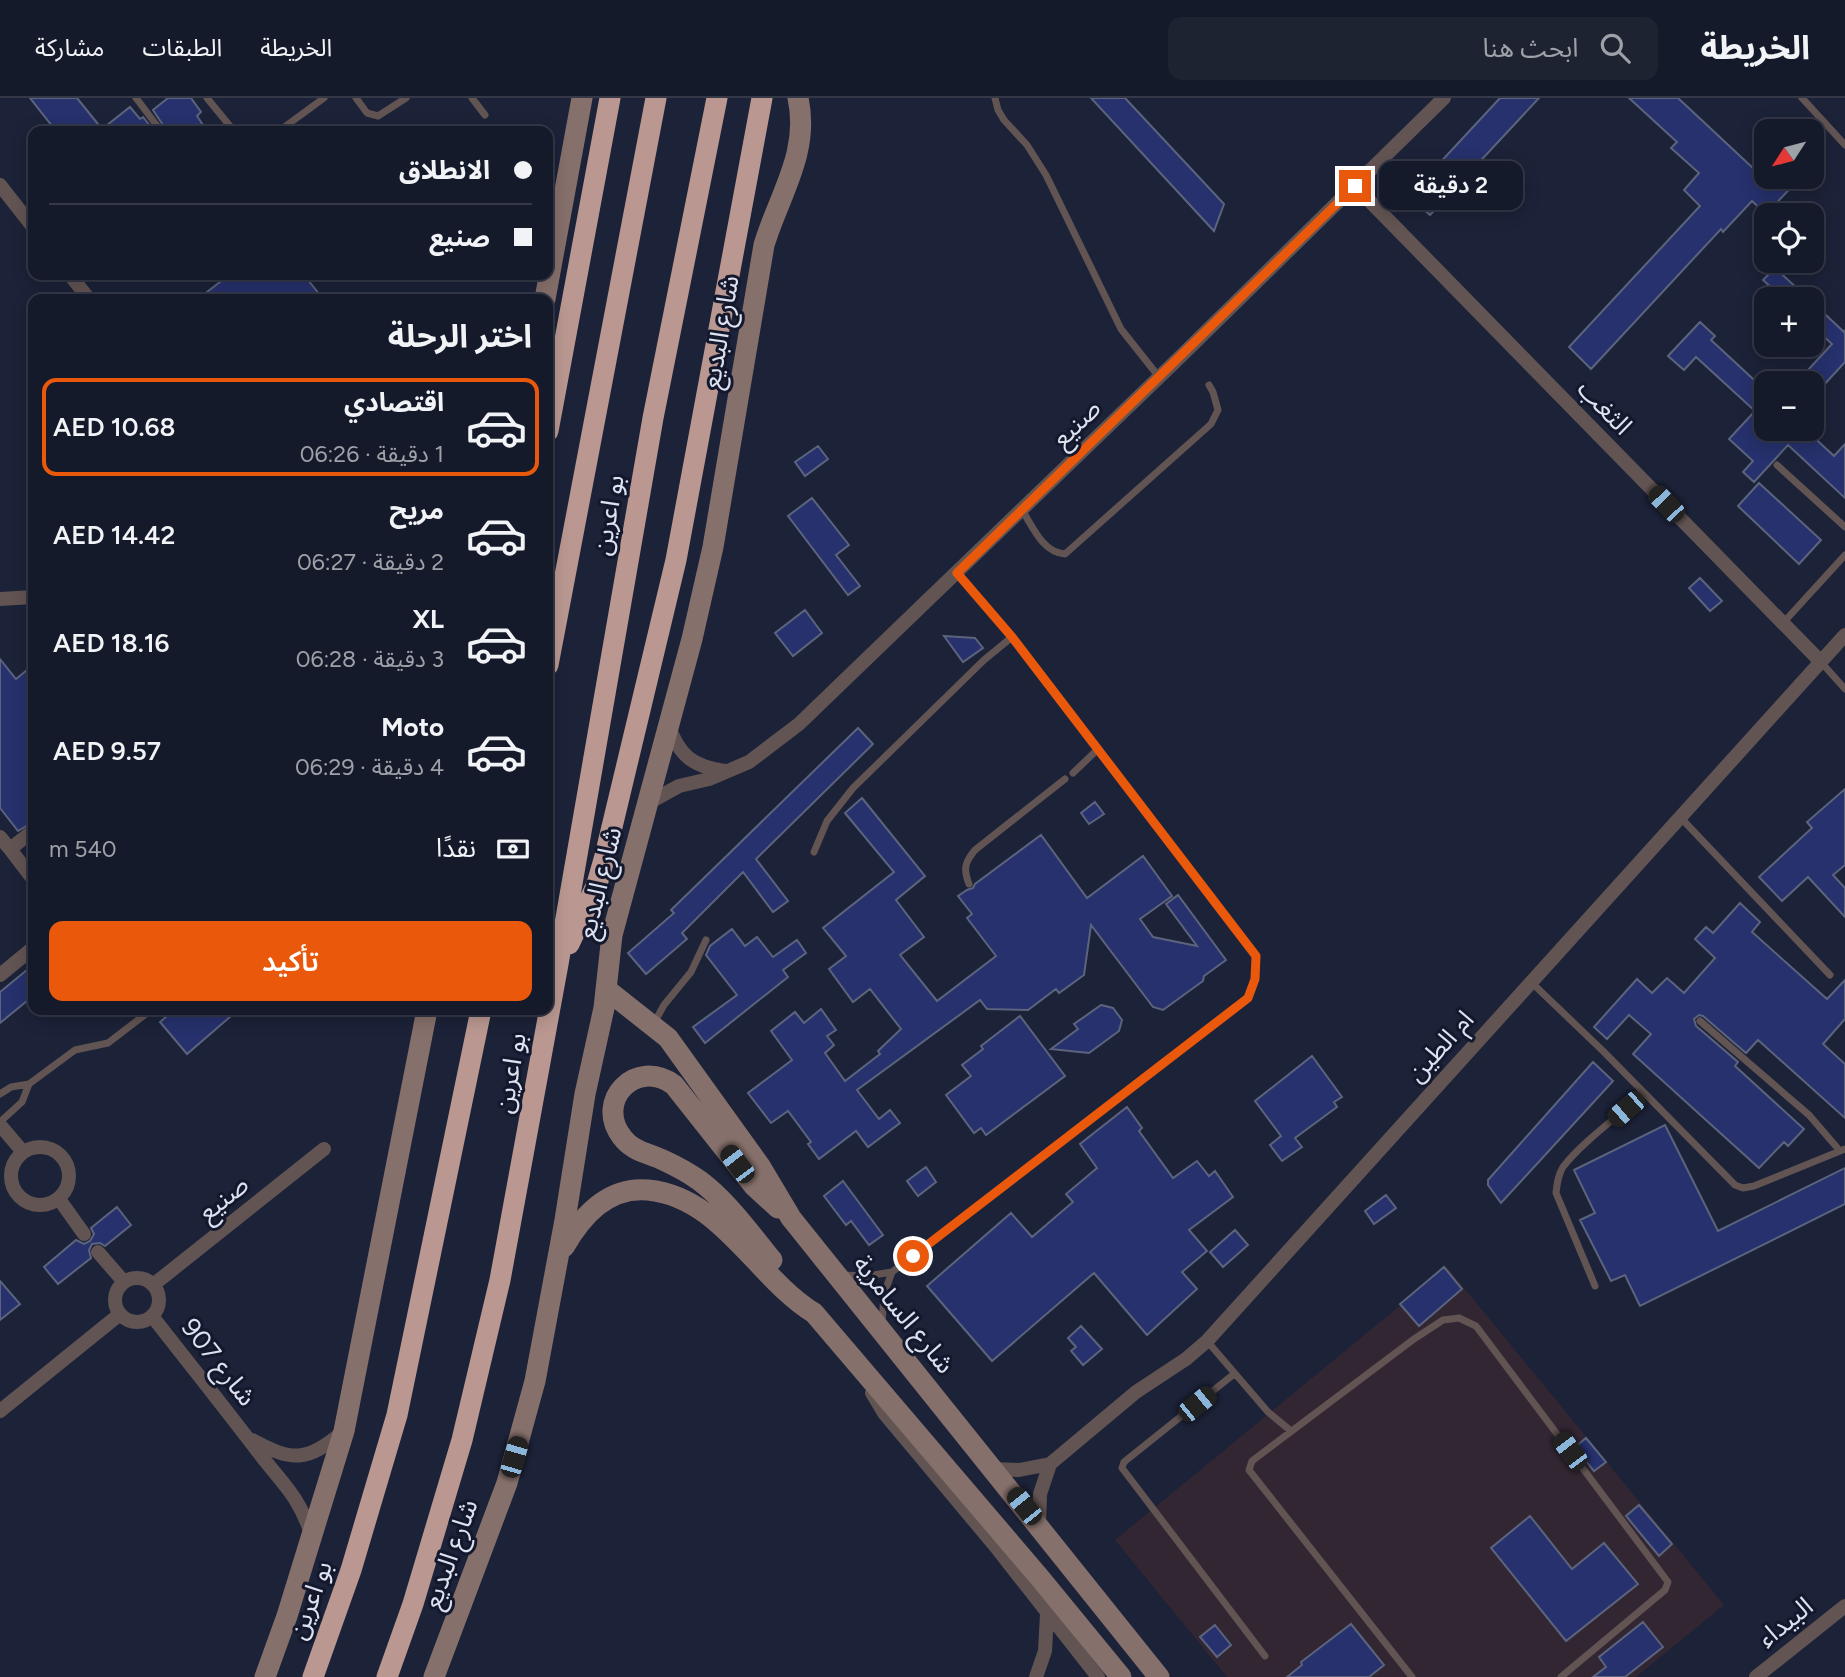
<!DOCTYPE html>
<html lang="ar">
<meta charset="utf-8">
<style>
:root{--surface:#151a2a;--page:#1e2332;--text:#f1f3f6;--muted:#9da1a8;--line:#343847;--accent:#ea580c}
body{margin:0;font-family:Figtree,"Noto Sans Arabic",sans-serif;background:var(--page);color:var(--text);direction:rtl;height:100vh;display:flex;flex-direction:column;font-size:26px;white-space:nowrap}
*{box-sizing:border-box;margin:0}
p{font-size:23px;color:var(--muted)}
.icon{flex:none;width:38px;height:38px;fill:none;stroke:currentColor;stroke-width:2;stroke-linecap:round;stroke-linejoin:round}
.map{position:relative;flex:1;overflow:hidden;direction:ltr}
.drawer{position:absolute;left:28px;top:196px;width:525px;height:721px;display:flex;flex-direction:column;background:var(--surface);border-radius:14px;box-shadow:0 4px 18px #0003,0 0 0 2px var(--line);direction:rtl}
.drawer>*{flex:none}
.top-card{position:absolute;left:28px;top:28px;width:525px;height:154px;border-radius:14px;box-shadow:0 4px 18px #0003,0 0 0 2px var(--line);direction:rtl;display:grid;align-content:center;height:154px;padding:0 21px;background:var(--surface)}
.needle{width:46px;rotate:234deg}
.tools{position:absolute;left:1754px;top:21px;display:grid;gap:14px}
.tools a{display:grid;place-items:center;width:70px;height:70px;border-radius:14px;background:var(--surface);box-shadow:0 4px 18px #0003,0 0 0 2px var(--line);font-size:35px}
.end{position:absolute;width:32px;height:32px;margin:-16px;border:9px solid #ea580c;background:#fff;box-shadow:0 0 0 4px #fff}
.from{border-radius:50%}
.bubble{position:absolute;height:49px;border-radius:14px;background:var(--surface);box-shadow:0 4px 18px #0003,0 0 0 2px var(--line);font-size:23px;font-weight:600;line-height:49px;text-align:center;direction:rtl}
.car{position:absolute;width:21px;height:42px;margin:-21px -10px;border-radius:9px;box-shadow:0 0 5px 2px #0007;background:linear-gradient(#222 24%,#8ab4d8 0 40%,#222 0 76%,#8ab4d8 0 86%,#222 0)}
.top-card b{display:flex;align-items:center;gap:24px;height:66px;font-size:26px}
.top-card b+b{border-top:2px solid var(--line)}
.top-card i{width:18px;height:18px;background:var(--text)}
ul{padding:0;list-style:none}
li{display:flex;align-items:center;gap:21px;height:98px;margin:0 14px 10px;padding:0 7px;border:4px solid transparent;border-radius:14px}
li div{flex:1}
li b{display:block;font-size:26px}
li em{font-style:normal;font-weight:600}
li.current{border-color:var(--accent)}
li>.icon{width:63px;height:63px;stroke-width:1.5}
h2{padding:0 21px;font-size:32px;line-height:84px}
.pay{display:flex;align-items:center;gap:18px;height:77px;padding:0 21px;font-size:26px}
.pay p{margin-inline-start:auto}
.primary-button{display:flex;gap:14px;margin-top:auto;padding:14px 21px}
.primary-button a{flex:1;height:80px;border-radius:14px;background:var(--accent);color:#fff;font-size:28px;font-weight:600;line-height:80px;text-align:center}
header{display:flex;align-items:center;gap:42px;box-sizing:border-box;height:98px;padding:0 35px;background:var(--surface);border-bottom:2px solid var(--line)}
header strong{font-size:33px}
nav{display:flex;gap:38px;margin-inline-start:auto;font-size:24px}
.search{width:490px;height:63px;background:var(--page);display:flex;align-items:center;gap:18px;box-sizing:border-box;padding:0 24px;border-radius:14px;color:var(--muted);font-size:26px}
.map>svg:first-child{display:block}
.commercial{fill:#322633}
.building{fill:#26316d;stroke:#5c647d;stroke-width:2}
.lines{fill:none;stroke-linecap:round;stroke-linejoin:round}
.lane{stroke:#625452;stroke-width:7}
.street{stroke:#625452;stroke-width:14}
.secondary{stroke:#86706b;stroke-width:21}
.highway{stroke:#ba9891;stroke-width:21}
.route{stroke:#ea580c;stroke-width:9}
.labels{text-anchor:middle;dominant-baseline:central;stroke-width:6;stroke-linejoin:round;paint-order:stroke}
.street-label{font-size:26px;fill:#dde2f1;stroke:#13182d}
</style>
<header>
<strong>الخريطة</strong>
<div class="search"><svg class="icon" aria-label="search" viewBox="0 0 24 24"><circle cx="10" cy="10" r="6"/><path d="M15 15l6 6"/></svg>ابحث هنا</div>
<nav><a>الخريطة</a><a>الطبقات</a><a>مشاركة</a></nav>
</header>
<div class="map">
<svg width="1845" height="1579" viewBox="0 0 1845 1579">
<rect width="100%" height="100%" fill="#1c2238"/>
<path class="commercial" d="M1447,1169L1724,1507L1636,1579H1227L1115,1442Z"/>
<path class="building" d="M30,0H77L102,31L130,9L140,21L143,19L154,33H56Z
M168,0H191L201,14L197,18L207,33H167L153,12Z
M1091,0H1125L1224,106L1214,133Z
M1500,0H1539L1430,117L1409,98Z
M1629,0H1678L1770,86L1776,79H1801L1766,116L1752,103L1723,134L1721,131L1591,271L1569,249L1700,108L1684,92L1699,75L1671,50L1677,44Z
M1775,170L1787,181L1809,201H1784L1763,182Z
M229,177H304L323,201H198Z
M1811,203L1844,234L1845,232V264L1811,301V285H1796L1832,246L1811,227Z
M1700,224L1715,238L1711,242L1766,293V331H1805L1834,358L1845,346V400L1788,347L1754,384L1743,374L1753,363L1729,341L1755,313L1696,259L1684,272L1668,258Z
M818,348L828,361L805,378L795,364Z
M1759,385L1821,442L1799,466L1738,408Z
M812,400L849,447L836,457L860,488L848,497L788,418Z
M1700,480L1722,503L1710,513L1689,490Z
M805,512L822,535L793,558L775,535Z
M944,538L975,540L983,550L963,564Z
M0,561L16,581L33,567V724L18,733L0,710Z
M858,630L873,646L756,761L788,803L773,814L743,774L682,835L687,841L646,876L628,855L674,815L671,812Z
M1845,691V767L1833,777L1845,790V819L1808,779L1782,803L1759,779L1812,730L1807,724Z
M862,700L925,778L896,802L924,839L900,857L937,903L996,858L967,820L972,816L958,798L967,792L973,790L975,786L1041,737L1087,800L1143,758L1172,798L1140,821L1153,839L1197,848L1166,806L1178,797L1226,862L1204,878L1203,883L1163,912L1153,909L1091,827L1084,877L1059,895L1056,891L1028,912L987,911L980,902L857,992L879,1021L890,1012L900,1025L868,1049L856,1033L819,1061L808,1046L811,1044L788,1013L771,1025L748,995L792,962L771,933L795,914L804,925L821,911L836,932L827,938L834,947L825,955L845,983L880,956L878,953L901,931L870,891L853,904L829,871L846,858L823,830L894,774L845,715Z
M1095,704L1104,716L1089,726L1081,715Z
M1740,805L1760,824L1752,834L1827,901L1845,882V921L1823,946L1845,966V1020L1758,942L1746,955L1703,918L1699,917L1694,921L1696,928L1738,964L1735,968L1804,1031L1788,1048L1784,1044L1759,1070L1633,956L1651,936L1629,917L1607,941L1594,929L1637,881L1652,895L1667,880L1684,895L1715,860L1695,841L1706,829L1713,835Z
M732,831L745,848L757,839L773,859L797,842L806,855L783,872L788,879L705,945L693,929L737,897L706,857L710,848Z
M33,867V898L0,925V894Z
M1101,907L1113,910L1122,922L1119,933L1089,955L1051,951L1078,931L1074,926Z
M174,912H238L187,956L160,924Z
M1020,918L1065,978L986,1037L981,1030L974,1035L946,997L971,978L962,967L983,951L981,948Z
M1312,958L1342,999L1334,1004L1337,1009L1295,1040L1302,1049L1282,1063L1270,1047L1281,1038L1255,1003Z
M1593,964L1613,983L1501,1105L1488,1087V1082Z
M1127,1009L1142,1030L1139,1033L1173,1080L1197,1063L1209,1078L1215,1073L1233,1099L1189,1132L1207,1153L1182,1174L1197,1191L1147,1237L1094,1175L992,1263L927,1188L1011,1115L1032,1139L1073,1104L1066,1096L1097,1070L1080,1046Z
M1665,1027L1718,1133L1845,1070V1106L1640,1208L1625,1177L1611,1183L1580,1122L1595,1115L1574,1072Z
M926,1069L936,1084L918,1098L907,1083Z
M843,1083L883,1137L869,1147L851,1123L846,1127L824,1098Z
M1386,1097L1396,1110L1374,1126L1365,1113Z
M117,1109L131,1127L105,1148L100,1145L92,1146L89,1152L91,1160L58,1186L44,1169L76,1142L84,1146L90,1143L94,1136L91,1130Z
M1235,1132L1248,1147L1223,1169L1210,1154Z
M1444,1169L1462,1191L1419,1228L1400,1206Z
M0,1183L20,1206L0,1222Z
M1081,1228L1102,1251L1083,1267L1071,1253L1076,1249L1068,1240Z
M1586,1340L1606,1364L1594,1373L1575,1349Z
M1639,1407L1672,1446L1659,1458L1626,1418Z
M1530,1418L1572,1471L1604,1445L1638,1486L1566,1543L1491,1450Z
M1643,1524L1663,1549L1625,1579H1593L1606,1569L1599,1559Z
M1351,1526L1384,1567L1369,1579H1287L1302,1567L1301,1564Z
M1215,1527L1231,1547L1217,1559L1200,1539Z"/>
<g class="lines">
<path class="lane" d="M136,0L161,33
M207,0L234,33
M356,0L367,15L378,18L406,0
M472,0L485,17
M995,0L998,12L1004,22L1027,47L1046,77L1121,231L1159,279
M1802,0L1845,47
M279,33L324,0
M1777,367L1845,429
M1022,412C1033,429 1043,455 1065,456L1211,326L1218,312L1213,294L1209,287
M1783,525L1845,457
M1820,563L1845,591
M1073,675L1097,652
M1680,719L1830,877
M814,754L827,723L853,690L984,562L1012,539
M969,786C963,771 965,764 975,752L1065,681
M1531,884L1603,953L1735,1087L1743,1090L1754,1088L1845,1051
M1700,923L1809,1017L1840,1053
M653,927L664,907L691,874L706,842
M0,996L11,989L29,986L75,952L108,945L151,912
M0,1024L22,1004L29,986
M842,1177L867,1178L892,1174L1248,900L1255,881L1256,858L1012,539L957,475
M1595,1188L1556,1095C1557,1086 1558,1077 1563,1069C1581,1045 1621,1016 1644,995
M882,1224L884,1196L892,1174
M1207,1243L1268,1314L1291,1333
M1234,1276L1124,1364L1122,1370L1265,1558
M1412,1579L1249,1372L1252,1363L1414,1241L1443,1222L1459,1220L1476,1228L1668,1484L1665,1492L1561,1579"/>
<path class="street" d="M0,87L33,129
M1355,88L1820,563
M70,177L89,201
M0,501L33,499
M668,626C679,658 693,669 726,673
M648,705L679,688L709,681L749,664L799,626L1180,259L1444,0
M0,739L10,751L33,733
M10,751L33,781
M0,877L33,850
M0,1027L23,1054
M11 1078a29 29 0 1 1 58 0a29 29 0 1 1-58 0Z
M59,1101L84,1136
M98,1154L124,1184
M115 1202a22 22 0 1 1 44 0a22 22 0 1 1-44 0Z
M153,1187L324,1051
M152,1218C188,1264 224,1309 259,1355C282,1385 299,1398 311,1436
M872,1295L884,1315L996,1449L1098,1579
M0,1313L120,1216
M252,1342C293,1364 306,1364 343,1334
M994,1371L1019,1372L1050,1366
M1039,1427L1040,1396L1050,1366L1136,1294L1186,1261L1207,1243L1845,537
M1036,1579L1045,1553L1047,1516
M1756,1579L1845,1508"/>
<path class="secondary" d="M545,201L582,0
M606,891L668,940L760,1068L791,1120L1159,1579
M564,1149C582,1118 608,1088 648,1092C721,1099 756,1179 814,1215L1040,1480L1121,1579
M772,1162C750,1135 728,1104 700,1083C689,1075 676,1068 663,1062C648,1055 632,1053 622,1039C594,1003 636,959 674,987L754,1088L778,1110
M265,1579L287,1518L344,1333L427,912
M434,1579L507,1385L535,1283L565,1122L585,996L604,910L612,837L692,541L713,449L764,147C779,97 810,55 798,0"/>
<path class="highway" d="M548,333L610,0
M548,567L656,0
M569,846L597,786L605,758L676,462L762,0
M313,1579L351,1472L397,1317L481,912
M387,1579L413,1506L462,1342L500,1182L558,866L653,320L717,0"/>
</g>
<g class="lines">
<path class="route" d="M913,1158L1248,900L1255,881L1256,858L1012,539L957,475L1355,88"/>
</g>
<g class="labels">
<g class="street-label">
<text transform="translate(720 234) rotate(-80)">شارع البديع</text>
<text transform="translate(1605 309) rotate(46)">الثغب</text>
<text transform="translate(1076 325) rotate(-44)">صنيع</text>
<text transform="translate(608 417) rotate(-80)">بو اعرين</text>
<text transform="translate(599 785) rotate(-76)">شارع البديع</text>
<text transform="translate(1440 948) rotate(-48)">ام الطين</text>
<text transform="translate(510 975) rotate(-80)">بو اعرين</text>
<text transform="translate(223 1100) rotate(-39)">صنيع</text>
<text transform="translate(904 1216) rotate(51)">شارع السامرية</text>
<text transform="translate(219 1264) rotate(52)">شارع 907</text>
<text transform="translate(450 1456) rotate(-70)">شارع البديع</text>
<text transform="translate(310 1502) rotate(-70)">بو اعرين</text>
<text transform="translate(1785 1524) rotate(-39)">البيداء</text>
</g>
</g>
</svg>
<div class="tools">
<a><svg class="needle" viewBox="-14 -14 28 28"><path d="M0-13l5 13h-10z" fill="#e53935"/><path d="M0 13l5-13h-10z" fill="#9da1a8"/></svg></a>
<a><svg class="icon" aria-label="locate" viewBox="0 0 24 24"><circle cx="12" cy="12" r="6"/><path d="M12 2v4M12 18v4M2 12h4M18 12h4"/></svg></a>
<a>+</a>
<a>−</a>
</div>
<i class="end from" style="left:913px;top:1158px"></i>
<i class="end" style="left:1355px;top:88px"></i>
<div class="bubble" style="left:1379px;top:63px;width:144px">2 دقيقة</div>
<i class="car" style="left:1666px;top:406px;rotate:316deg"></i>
<i class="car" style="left:1626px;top:1011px;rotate:229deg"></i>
<i class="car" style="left:737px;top:1066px;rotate:323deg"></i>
<i class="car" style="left:1197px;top:1306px;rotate:51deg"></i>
<i class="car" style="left:1570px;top:1353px;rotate:323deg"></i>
<i class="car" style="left:514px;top:1359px;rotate:16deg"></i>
<i class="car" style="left:1024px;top:1408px;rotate:321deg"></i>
<div class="top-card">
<b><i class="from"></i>الانطلاق</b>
<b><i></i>صنيع</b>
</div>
<section class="drawer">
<h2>اختر الرحلة</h2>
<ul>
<li class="current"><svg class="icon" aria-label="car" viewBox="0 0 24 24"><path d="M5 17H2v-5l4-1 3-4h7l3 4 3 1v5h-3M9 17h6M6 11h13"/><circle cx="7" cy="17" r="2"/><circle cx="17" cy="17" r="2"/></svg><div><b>اقتصادي</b><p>1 دقيقة · 06:26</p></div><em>AED 10.68</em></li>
<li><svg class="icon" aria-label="car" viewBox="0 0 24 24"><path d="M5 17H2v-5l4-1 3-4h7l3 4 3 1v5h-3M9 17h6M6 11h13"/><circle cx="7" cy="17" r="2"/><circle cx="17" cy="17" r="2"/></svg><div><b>مريح</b><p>2 دقيقة · 06:27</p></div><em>AED 14.42</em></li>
<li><svg class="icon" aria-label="car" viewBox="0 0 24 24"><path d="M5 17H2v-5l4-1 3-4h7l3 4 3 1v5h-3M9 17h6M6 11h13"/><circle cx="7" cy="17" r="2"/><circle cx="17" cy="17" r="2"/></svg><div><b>XL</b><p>3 دقيقة · 06:28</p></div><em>AED 18.16</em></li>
<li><svg class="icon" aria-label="car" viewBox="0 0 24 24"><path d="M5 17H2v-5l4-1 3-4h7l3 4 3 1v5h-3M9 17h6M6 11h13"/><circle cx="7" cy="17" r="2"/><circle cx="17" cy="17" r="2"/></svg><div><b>Moto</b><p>4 دقيقة · 06:29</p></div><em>AED 9.57</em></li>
</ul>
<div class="pay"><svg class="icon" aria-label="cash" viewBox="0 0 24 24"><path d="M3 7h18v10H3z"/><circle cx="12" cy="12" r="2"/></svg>نقدًا<p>540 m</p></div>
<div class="primary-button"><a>تأكيد</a></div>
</section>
</div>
